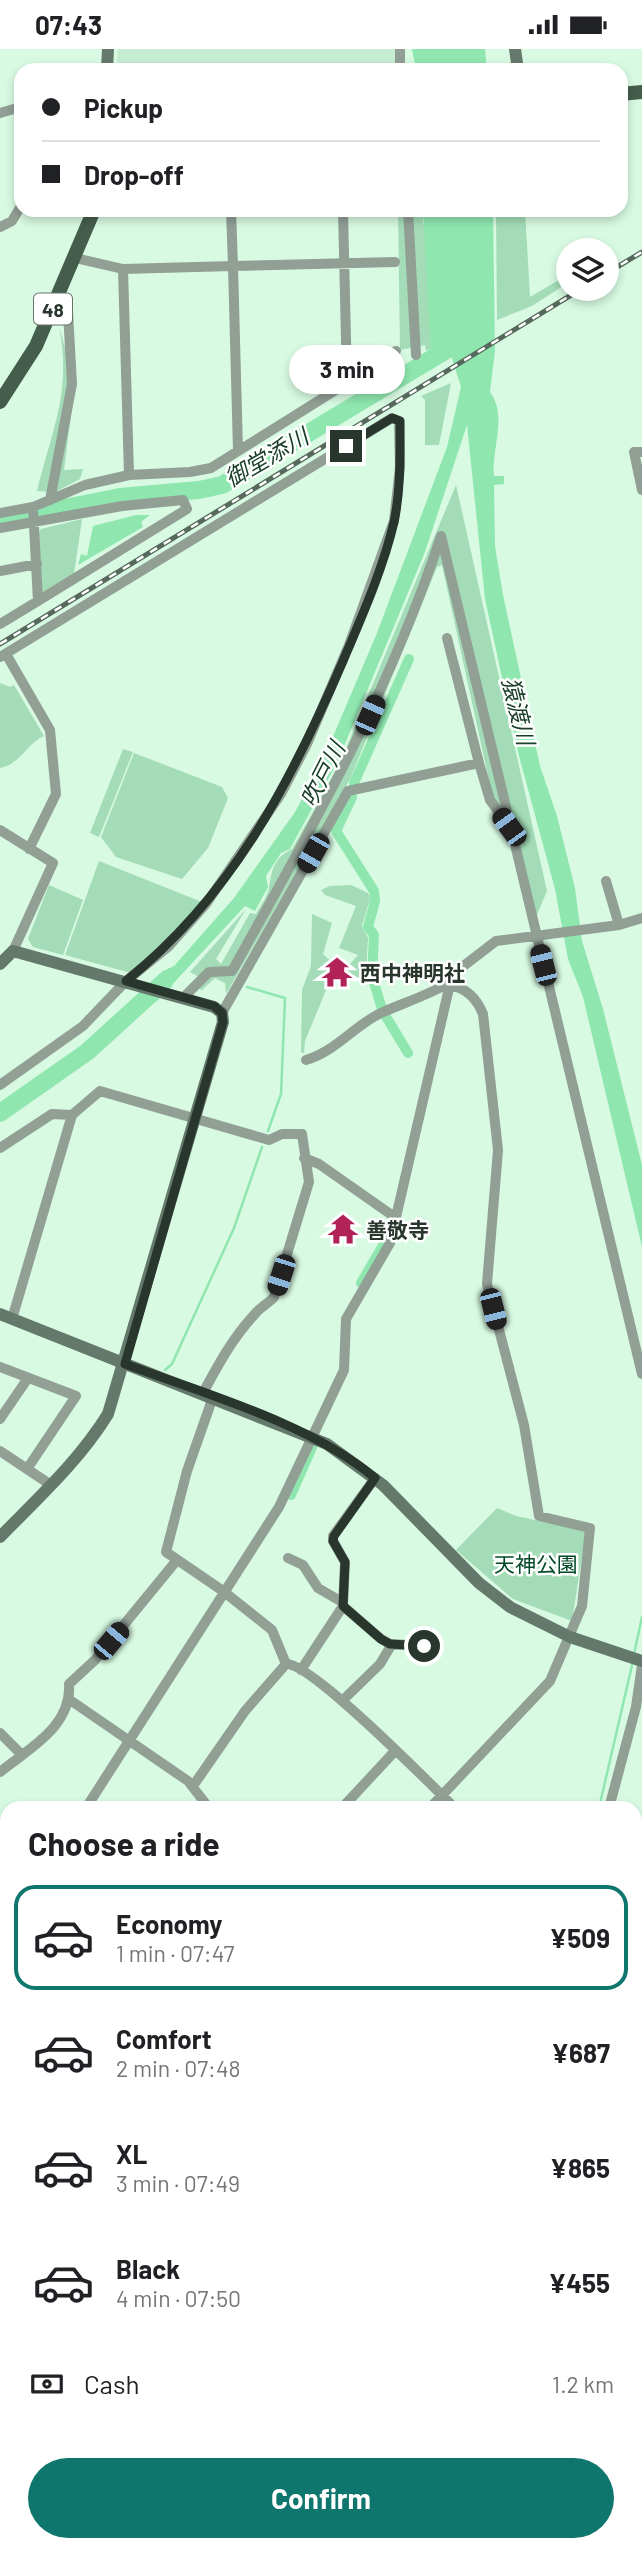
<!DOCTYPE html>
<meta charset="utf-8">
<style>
:root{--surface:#fff;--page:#f6f6f6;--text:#202124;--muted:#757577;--line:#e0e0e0;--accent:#0f766e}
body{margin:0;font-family:Barlow,"Noto Sans JP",sans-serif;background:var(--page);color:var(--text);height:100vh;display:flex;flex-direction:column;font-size:26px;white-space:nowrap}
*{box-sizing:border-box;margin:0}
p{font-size:23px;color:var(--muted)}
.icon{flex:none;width:38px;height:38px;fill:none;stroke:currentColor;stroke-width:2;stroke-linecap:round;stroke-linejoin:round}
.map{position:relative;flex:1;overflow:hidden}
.sheet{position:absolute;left:0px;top:1752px;width:642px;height:751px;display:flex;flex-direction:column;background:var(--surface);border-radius:21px 21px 0 0;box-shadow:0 4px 10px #0003}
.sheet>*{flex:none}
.hud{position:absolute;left:14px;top:14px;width:614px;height:154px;border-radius:21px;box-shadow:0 4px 10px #0003;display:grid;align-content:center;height:154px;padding:0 28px;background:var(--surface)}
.tools{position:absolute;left:556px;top:189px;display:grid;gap:14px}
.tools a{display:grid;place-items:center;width:63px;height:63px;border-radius:50%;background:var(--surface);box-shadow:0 4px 10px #0003;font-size:35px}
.end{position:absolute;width:32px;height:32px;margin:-16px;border:9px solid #29362d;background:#fff;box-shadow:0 0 0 4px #fff}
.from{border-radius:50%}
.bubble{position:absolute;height:49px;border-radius:24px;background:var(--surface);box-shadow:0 4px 10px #0003;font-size:23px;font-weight:700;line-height:49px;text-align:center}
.car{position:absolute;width:21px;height:42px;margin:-21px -10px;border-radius:9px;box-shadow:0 0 5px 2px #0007;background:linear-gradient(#222 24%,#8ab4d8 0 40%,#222 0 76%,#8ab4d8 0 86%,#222 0)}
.hud b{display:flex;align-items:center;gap:24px;height:66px;font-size:26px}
.hud b+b{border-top:2px solid var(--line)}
.hud i{width:18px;height:18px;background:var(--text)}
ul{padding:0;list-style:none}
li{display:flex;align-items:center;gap:21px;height:105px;margin:0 14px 10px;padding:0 14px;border:4px solid transparent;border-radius:21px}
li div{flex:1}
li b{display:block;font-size:26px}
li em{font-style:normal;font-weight:700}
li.selected{border-color:var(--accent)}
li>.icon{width:63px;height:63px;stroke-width:1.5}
h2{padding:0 28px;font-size:32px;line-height:84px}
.pay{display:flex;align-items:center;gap:18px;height:77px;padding:0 28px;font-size:26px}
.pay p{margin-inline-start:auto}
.cta{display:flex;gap:14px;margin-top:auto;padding:14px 28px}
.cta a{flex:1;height:80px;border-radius:42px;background:var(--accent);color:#fff;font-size:28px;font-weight:700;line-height:80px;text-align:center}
.status{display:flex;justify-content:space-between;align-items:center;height:49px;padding:0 35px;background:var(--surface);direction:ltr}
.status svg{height:19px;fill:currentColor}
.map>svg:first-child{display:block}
.built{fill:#c5edd2}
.green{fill:#a3dcb6}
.water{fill:#8fe7af}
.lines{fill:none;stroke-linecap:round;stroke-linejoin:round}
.stream{stroke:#8fe7af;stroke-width:2.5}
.canal{stroke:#8fe7af;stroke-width:10}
.river{stroke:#8fe7af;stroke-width:18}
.street{stroke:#919f95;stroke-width:10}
.secondary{stroke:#64796b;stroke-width:12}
.primary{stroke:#455d4d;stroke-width:14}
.highway{stroke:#2a4634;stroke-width:18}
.rail-casing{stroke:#57695c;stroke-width:5}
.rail{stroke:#fff;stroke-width:2.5;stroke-dasharray:8;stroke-linecap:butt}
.route{stroke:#29362d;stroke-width:9}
.labels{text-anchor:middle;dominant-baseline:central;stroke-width:5;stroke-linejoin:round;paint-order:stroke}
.shield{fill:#fff;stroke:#69726c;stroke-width:2}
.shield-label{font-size:19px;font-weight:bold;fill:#29362d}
.poi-label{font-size:21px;font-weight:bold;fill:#29362d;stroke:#fff;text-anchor:start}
.park-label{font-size:21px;fill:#004826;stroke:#fff}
.water-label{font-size:23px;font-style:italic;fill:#1a4029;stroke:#fff}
</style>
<div class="status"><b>07:43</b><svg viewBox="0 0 49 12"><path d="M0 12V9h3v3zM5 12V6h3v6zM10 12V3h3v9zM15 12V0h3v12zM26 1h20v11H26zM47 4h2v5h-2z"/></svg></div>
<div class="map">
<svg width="642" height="2502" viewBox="0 0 642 2502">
<rect width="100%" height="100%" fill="#d8fae2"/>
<path class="built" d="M118,0H397L396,21H116Z"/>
<path class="green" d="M398,161H423V173L457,288L426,302L425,296L400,301Z
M496,161H525L530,248L569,225V233L532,257L497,271Z
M59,277L75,335L64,421L83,420L80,430L55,443L37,442C52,380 72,343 59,277Z
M451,334L439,396H425V351L421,347Z
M456,436L547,842L536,868L501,760L492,745L442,516L437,518L350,730L226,945L225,934L215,929L202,941L189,936L199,928L190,923L246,860L216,910L221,915L250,864L256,865C260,857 268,847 269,838C272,820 274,809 292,800L339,716Z
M82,470L74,525L42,545L39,484L41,480Z
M0,634L10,638L14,636L44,687C27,694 21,715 0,719Z
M123,700L133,703L99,788L90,784Z
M134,704L222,738L228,749L208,799L182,830L116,808L101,788Z
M99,812L202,853L166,894L131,924L65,906Z
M49,836L83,851L63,906L33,898L28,890Z
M351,836L368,844L370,850L362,877L368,889L366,926L341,934L342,924L358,906L339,899L356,857L325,846L321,841L330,837Z
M312,865L332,874L323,905L336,917L305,992L304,1004L301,1003L302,941L311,917Z
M497,1459L516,1467L586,1482L572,1572L513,1550L456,1501Z"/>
<path class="water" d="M412,0H485L487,21H416Z
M423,161H493L495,302L490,343C508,367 491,401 494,427H504V435L494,436L495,497L503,546L540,717L557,767L575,839L582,892L603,960L642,1116V1198L583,948L568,910L555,840L519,707L485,550L467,376L425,503L337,714L290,800L281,804L266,827L268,838L255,862L245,857L157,952L137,946L163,922L174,917L234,849L295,763L323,711L377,584L447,398L461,338L449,300L434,311L431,304Z
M136,466H150L141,473L143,478L78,516L81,505L87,507L93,477Z"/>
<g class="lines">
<path class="stream" d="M247,938L285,949L281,1045L268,1082
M165,1321L172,1315L234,1179L262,1098
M634,1605L642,1568
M599,1759L633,1612
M0,2405L7,2403"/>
<path class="canal" d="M354,734L409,610
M352,748L336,782L374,842L375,852L368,878L374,886L372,927L382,960
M385,966L408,1004
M361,1234L385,1193L390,1175
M291,1446L313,1396
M0,1814L7,1820"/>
<path class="river" d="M0,472L120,448L199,441L222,436L453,297
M0,1064L87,1003L164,933
M334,2496L341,2502"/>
<path class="street" d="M400,0V21
M0,64L21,58
M408,161L416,306
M0,178L12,172L21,157
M75,209L123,220L129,426
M123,220L233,217L231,161
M347,334L396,302
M238,402L233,217L395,213
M642,403H634L642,441
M50,451L72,335L68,263
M0,464L33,458L85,436L129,426L190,423L211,419L347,334L343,161
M0,479L122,457L183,451L187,460L38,552
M0,522L37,515
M0,575L38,552L33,458
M447,589L479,714
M6,605L50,681L56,745L29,800
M0,608L392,369L399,372L400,418L394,472L349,596L307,695L281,745L206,855L169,897L126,932L83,977L0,1036
M0,781L53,814L13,902
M606,832L619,876
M184,948L209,923L232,922C312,779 389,645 441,487L642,1325
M222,964L348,742L479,714L490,751L506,773
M306,1011C335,1003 355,976 381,964C403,954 426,947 447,935C466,939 476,948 483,965L498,1101L487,1235L524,1376L539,1467L590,1479L582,1557L550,1632L430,1759
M0,1099L52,1065L72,1066L100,1042L269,1091L282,1085H302L309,1133L274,1248C268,1255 260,1258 254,1266C232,1290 218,1316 203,1344
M304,1109L319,1115L396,1169
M12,1270L72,1066
M0,1318L76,1347L27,1420L0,1402
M213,1348L187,1422L166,1503L223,1542L272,1581L286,1615
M0,1370L28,1329
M27,1420L51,1436
M288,1509L303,1516L318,1539L342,1553
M343,1557L345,1513L333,1492V1487L375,1429
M286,1615C311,1613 430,1735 455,1759
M301,1621L343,1557L381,1590L390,1595L424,1597
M70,1651L188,1732L209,1759
M342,1652L380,1615L392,1595
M0,1684L22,1706
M0,1723C30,1699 72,1677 69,1635L95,1611L177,1511
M193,1737L245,1662L286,1615
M86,1759L279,1458L344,1321L346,1270L390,1194L450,935L457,922L496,892L619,876L642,869
M342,1759L395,1702
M609,1759L636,1658L642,1616
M0,1893L7,1882
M635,1902L642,1886
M0,2029L7,2036
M0,2102L7,2090
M635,2105L642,2090
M0,2392L7,2378
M635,2448L642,2447
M355,2496L361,2502
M531,2496L538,2502
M35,2502L227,2496
M241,2502L245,2496
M317,2502L326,2496
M453,2502L460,2496"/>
<path class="secondary" d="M515,0L518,21
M107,21L108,0
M0,915L13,902L214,958L222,964L223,973L108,1365C79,1412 38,1449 0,1488
M0,1265L327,1395L383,1436L479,1534L510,1558L570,1588L642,1612"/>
<path class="primary" d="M621,45L642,43
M0,353L36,297L94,161"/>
<path class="highway" d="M635,2421L642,2420
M635,2436L642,2435
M0,2470H7
M0,2485H7"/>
<g class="rail-casing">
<path id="rail" d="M607,224L642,203
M0,595L581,240
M635,2224L642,2222
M0,2434L7,2431"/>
</g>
<use href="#rail" class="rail"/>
</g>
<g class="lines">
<path class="route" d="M346,397L392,369L400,372C400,405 401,440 394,473C383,520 362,567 343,612C290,735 232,847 126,932L214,957L222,964L223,973L125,1315C203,1344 312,1375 375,1429L334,1487L333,1492L345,1513L343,1557L381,1590L390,1595L424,1597"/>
</g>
<defs>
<g id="temple-bare" transform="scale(2.415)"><path d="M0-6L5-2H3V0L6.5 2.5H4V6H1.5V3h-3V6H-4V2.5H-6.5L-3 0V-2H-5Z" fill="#b12257" stroke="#fff" stroke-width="2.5" paint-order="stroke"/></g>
</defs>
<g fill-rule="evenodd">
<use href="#temple-bare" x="337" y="923"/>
<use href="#temple-bare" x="343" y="1180"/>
</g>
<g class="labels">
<rect class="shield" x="34" y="244.5" width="38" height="31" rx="5"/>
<g class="shield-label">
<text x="53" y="260">48</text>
</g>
<g class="poi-label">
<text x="360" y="923">西中神明社</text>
<text x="366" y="1180">善敬寺</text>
</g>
<g class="park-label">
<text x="536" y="1514">天神公園</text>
</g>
<g class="water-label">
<text transform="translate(266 408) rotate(-30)">御堂添川</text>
<text transform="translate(519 662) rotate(76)">猿渡川</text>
<text transform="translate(322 725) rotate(-63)">吹戸川</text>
</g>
</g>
</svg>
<div class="tools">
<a><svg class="icon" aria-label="layers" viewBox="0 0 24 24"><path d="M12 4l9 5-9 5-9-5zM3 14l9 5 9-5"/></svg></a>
</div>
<i class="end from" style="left:424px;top:1597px"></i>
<i class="end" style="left:346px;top:397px"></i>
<div class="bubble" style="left:289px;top:296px;width:116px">3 min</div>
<i class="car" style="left:370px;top:666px;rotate:24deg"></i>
<i class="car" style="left:509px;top:778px;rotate:324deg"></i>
<i class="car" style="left:313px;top:804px;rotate:210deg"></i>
<i class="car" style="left:543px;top:916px;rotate:346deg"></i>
<i class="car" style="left:281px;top:1226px;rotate:198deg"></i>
<i class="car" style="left:493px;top:1260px;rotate:166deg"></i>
<i class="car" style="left:111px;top:1592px;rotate:40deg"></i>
<div class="hud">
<b><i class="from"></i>Pickup</b>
<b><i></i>Drop-off</b>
</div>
<section class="sheet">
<h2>Choose a ride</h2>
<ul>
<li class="selected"><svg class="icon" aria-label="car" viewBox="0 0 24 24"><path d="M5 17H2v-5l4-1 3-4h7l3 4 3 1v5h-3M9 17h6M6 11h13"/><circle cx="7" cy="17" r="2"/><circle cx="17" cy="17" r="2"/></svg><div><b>Economy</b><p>1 min · 07:47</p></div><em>¥509</em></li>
<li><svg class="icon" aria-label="car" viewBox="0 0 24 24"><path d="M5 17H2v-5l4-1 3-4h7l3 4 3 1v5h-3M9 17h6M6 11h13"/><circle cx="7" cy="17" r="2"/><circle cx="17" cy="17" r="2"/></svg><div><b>Comfort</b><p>2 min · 07:48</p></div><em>¥687</em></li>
<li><svg class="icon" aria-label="car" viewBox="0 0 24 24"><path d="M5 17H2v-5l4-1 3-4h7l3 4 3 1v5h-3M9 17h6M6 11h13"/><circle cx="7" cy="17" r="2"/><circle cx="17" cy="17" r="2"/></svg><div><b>XL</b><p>3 min · 07:49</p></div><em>¥865</em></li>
<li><svg class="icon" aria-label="car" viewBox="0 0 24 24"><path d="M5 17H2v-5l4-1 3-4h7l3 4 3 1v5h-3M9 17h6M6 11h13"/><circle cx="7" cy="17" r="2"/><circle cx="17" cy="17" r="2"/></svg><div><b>Black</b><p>4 min · 07:50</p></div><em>¥455</em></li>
</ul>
<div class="pay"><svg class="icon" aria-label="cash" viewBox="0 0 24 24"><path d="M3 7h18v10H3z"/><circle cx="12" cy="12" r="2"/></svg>Cash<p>1.2 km</p></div>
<div class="cta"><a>Confirm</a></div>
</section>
</div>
